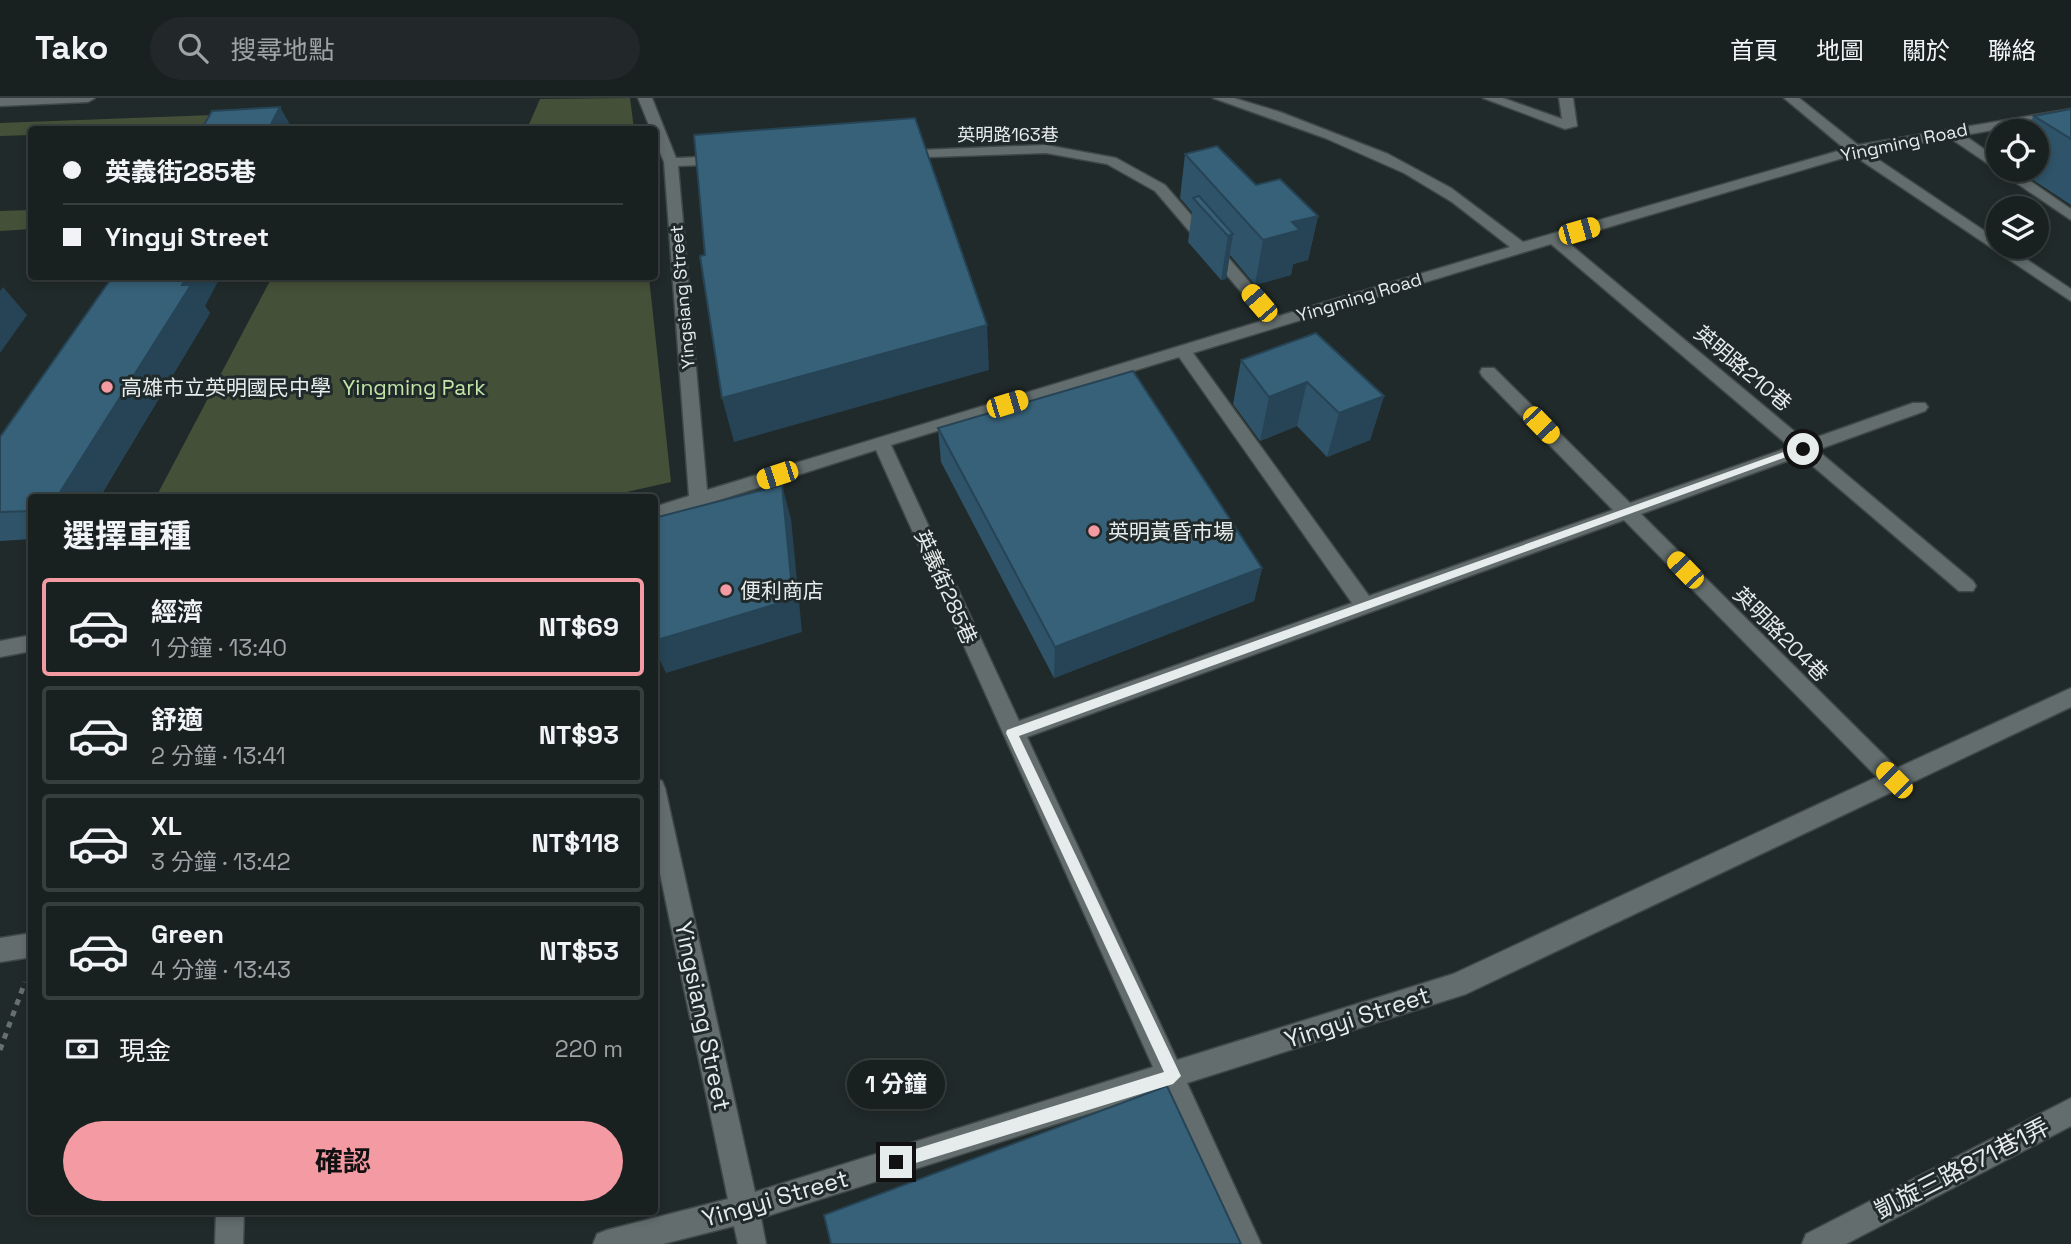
<!DOCTYPE html>
<html lang="zh-TW">
<meta charset="utf-8">
<style>
:root{--surface:#192020;--page:#222829;--text:#f1f3f6;--muted:#9fa3a5;--line:#373e3e;--accent:#f49aa3}
body{margin:0;font-family:"Space Grotesk","Noto Sans TC",sans-serif;background:var(--page);color:var(--text);height:100vh;display:flex;flex-direction:column;font-size:26px;white-space:nowrap}
*{box-sizing:border-box;margin:0}
p{font-size:23px;color:var(--muted)}
.icon{flex:none;width:38px;height:38px;fill:none;stroke:currentColor;stroke-width:2;stroke-linecap:round;stroke-linejoin:round}
.map{position:relative;flex:1;overflow:hidden}
.drawer{position:absolute;left:28px;top:396px;width:630px;height:721px;display:flex;flex-direction:column;background:var(--surface);border-radius:7px;box-shadow:0 4px 10px #0003,0 0 0 2px var(--line)}
.drawer>*{flex:none}
.hud{position:absolute;left:28px;top:28px;width:630px;height:154px;border-radius:7px;box-shadow:0 4px 10px #0003,0 0 0 2px var(--line);display:grid;align-content:center;height:154px;padding:0 35px;background:var(--surface)}
.tools{position:absolute;left:1986px;top:21px;display:grid;gap:14px}
.tools a{display:grid;place-items:center;width:63px;height:63px;border-radius:50%;background:var(--surface);box-shadow:0 4px 10px #0003,0 0 0 2px var(--line);font-size:35px}
.end{position:absolute;width:32px;height:32px;margin:-16px;border:9px solid #e6ebeb;background:#111;box-shadow:0 0 0 4px #111}
.from{border-radius:50%}
.bubble{position:absolute;height:49px;border-radius:24px;background:var(--surface);box-shadow:0 4px 10px #0003,0 0 0 2px var(--line);font-size:23px;font-weight:700;line-height:49px;text-align:center}
.car{position:absolute;width:21px;height:42px;margin:-21px -10px;border-radius:9px;box-shadow:0 0 5px 2px #0007;background:linear-gradient(#f5c518 24%,#345 0 40%,#f5c518 0 76%,#345 0 86%,#f5c518 0)}
.hud b{display:flex;align-items:center;gap:24px;height:66px;font-size:26px}
.hud b+b{border-top:2px solid var(--line)}
.hud i{width:18px;height:18px;background:var(--text)}
ul{padding:0;list-style:none}
li{display:flex;align-items:center;gap:21px;height:98px;margin:0 14px 10px;padding:0 21px;border:4px solid var(--line);border-radius:7px}
li div{flex:1}
li b{display:block;font-size:26px}
li em{font-style:normal;font-weight:700}
li.current{border-color:var(--accent)}
li>.icon{width:63px;height:63px;stroke-width:1.5}
h2{padding:0 35px;font-size:32px;line-height:84px}
.pay{display:flex;align-items:center;gap:18px;height:77px;padding:0 35px;font-size:26px}
.pay p{margin-inline-start:auto}
.cta{display:flex;gap:14px;margin-top:auto;padding:14px 35px}
.cta a{flex:1;height:80px;border-radius:42px;background:var(--accent);color:#111;font-size:28px;font-weight:700;line-height:80px;text-align:center}
header{display:flex;align-items:center;gap:42px;box-sizing:border-box;height:98px;padding:0 35px;background:var(--surface);border-bottom:2px solid var(--line)}
header strong{font-size:33px}
nav{display:flex;gap:38px;margin-inline-start:auto;font-size:24px}
.search{width:490px;height:63px;background:var(--page);display:flex;align-items:center;gap:18px;box-sizing:border-box;padding:0 24px;border-radius:38px;color:var(--muted);font-size:26px}
.map>svg:first-child{display:block}
.green{fill:#445138}
.lines{fill:none;stroke-linecap:round;stroke-linejoin:round}
.minor-casing{stroke:#3f4747;stroke-width:3}
.path{stroke:#686f6f;stroke-width:5;stroke-dasharray:6 6;stroke-linecap:butt}
.minor{fill:#636d6d;fill-rule:evenodd}
.wall{fill:#2f5368}
.shaded-wall{fill:#264455}
.building{fill:#376179;stroke:#264455;stroke-width:2}
.route{fill:#e6ebeb}
.poi-dot{fill:#f49aa3;stroke:#212a2a;stroke-width:2.5}
.labels{text-anchor:middle;dominant-baseline:central;stroke-width:6;stroke-linejoin:round;paint-order:stroke}
.far-street-label{font-size:18px;fill:#e6ebeb;stroke:#212a2a}
.street-label{font-size:21px;fill:#e6ebeb;stroke:#212a2a}
.poi-label{font-size:21px;fill:#e6ebeb;stroke:#212a2a;text-anchor:start}
.park-label{font-size:21px;fill:#c3e5a5;stroke:#212a2a}
.near-street-label{font-size:24px;fill:#e6ebeb;stroke:#212a2a}
</style>
<header>
<strong>Tako</strong>
<div class="search"><svg class="icon" aria-label="search" viewBox="0 0 24 24"><circle cx="10" cy="10" r="6"/><path d="M15 15l6 6"/></svg>搜尋地點</div>
<nav><a>首頁</a><a>地圖</a><a>關於</a><a>聯絡</a></nav>
</header>
<div class="map">
<svg width="2071" height="1146" viewBox="0 0 2071 1146">
<rect width="100%" height="100%" fill="#212a2a"/>
<path class="green" d="M630,0L634,31H527L540,1Z
M213,17L200,29L32,32L31,37L0,38V25Z
M31,112V131L0,133V113Z
M272,179H649L671,384L604,399H156Z"/>
<g class="lines">
<g class="minor-casing">
<path id="minor" d="M0,0H95L88,4L0,8Z
M638,0H652L676,60L725,58L732,62L725,66L678,68L707,392L1265,222L1155,93L1107,66L1046,55L901,60L894,56L896,53L1046,47L1116,60L1165,87L1279,218L1510,149L1452,104L1404,75L1325,40L1213,0H1234L1280,14L1388,56L1451,90L1523,144L1845,51L1784,0H1799L1858,47L2071,11V19L1964,37L1998,61V72H2014L2071,111V122L1950,40L1867,54L1998,142V149H2008L2071,191V203L1853,57L1565,142L1806,343L1913,305H1925L1928,309L1925,313L1817,352L1973,483L1976,488L1973,493H1959L1801,358L1641,416L1897,670L2071,590V609L1466,896L1187,985L1261,1146H1232L1163,992L761,1120L766,1146H738L734,1128L663,1146H593L597,1136L607,1132L728,1101L654,747V680L662,683L665,690L755,1094L1153,969L876,352L654,423V409L689,398L664,64L654,40V32H651ZM1551,146L1790,349L1630,405L1494,270H1482L1480,274L1482,278L1613,412L1369,498L1193,255ZM1179,259L1352,505L1019,623L891,347ZM1624,422L1877,679L1453,876L1177,962L1027,639Z
M1483,0H1503L1562,21L1559,0H1573L1577,28L1565,31Z
M32,537V553L0,559V543Z
M32,835V859L0,864V840Z
M2071,1000V1028L1846,1146H1802L1806,1136Z
M216,1113H244L243,1146H215Z"/>
</g>
<path class="path" d="M0,952L25,884"/>
<use href="#minor" class="minor"/>
</g>
<path class="wall" d="M2071,11V107L2018,72H2037V33H2023L2034,18Z
M1185,56L1256,87L1318,118L1308,162L1293,166L1291,177L1255,187L1230,157L1226,181L1221,182L1188,144L1192,114L1180,100Z
M205,208L210,215L100,399H32V441L0,443V339Z
M1241,262L1384,298L1370,342L1327,359L1297,328L1260,343L1233,306Z
M938,330L1262,470L1254,503L1054,580L941,364Z"/>
<path class="shaded-wall" d="M280,9L293,32H268Z
M1318,118L1308,162L1293,166L1291,177L1255,187L1263,142L1292,124Z
M1233,136L1226,181L1221,182L1228,138Z
M186,178H221L205,208L210,215L100,399H57Z
M3,189L27,217L0,255V193Z
M987,227L989,272L734,344L722,300Z
M1307,284L1297,328L1260,343L1269,299Z
M1384,298L1370,342L1327,359L1339,315Z
M782,387L791,421L802,534L666,575L654,550V543Z
M1262,470L1254,503L1054,580L1055,549Z"/>
<path class="building" d="M280,9L268,32H201L212,13Z
M2071,11V41L2034,18Z
M915,20L987,227L722,300L700,158L705,157L694,37Z
M1217,48L1256,87L1280,81L1318,118L1292,124L1300,132L1263,142L1185,56Z
M1199,98L1233,136L1228,138L1193,100Z
M113,178H186L182,187H191L57,399H32V413L0,414V339Z
M1316,235L1384,298L1339,315L1307,284L1269,299L1241,262Z
M1133,273L1262,470L1055,549L938,330Z
M782,387L793,501L654,543V420Z
M1167,988L1241,1146H831L824,1117Z"/>
<path class="route" d="M1800,348L1808,351L1019,638L1181,978L1173,986L896,1071L890,1069L888,1064L896,1057L1164,974L1006,635L1007,632Z"/>
<g class="poi-dot">
<circle cx="107" cy="289" r="7"/>
<circle cx="1094" cy="433" r="7"/>
<circle cx="726" cy="492" r="7"/>
</g>
<g class="labels">
<g class="far-street-label">
<text x="1008" y="36">英明路163巷</text>
<text transform="translate(1904 44) rotate(-12)">Yingming Road</text>
<text transform="translate(682 199) rotate(-95)">Yingsiang Street</text>
<text transform="translate(1359 199) rotate(-17)">Yingming Road</text>
</g>
<g class="street-label">
<text transform="translate(1743 270) rotate(40)">英明路210巷</text>
<text transform="translate(946 489) rotate(66)">英義街285巷</text>
<text transform="translate(1781 536) rotate(45)">英明路204巷</text>
</g>
<g class="poi-label">
<text x="121" y="289">高雄市立英明國民中學</text>
<text x="1108" y="433">英明黃昏市場</text>
<text x="740" y="492">便利商店</text>
</g>
<g class="park-label">
<text x="414" y="289">Yingming Park</text>
</g>
<g class="near-street-label">
<text transform="translate(703 918) rotate(78)">Yingsiang Street</text>
<text transform="translate(1357 919) rotate(-18)">Yingyi Street</text>
<text transform="translate(1962 1070) rotate(-27)">凱旋三路871巷1弄</text>
<text transform="translate(775 1100) rotate(-16)">Yingyi Street</text>
</g>
</g>
</svg>
<div class="tools">
<a><svg class="icon" aria-label="locate" viewBox="0 0 24 24"><circle cx="12" cy="12" r="6"/><path d="M12 2v4M12 18v4M2 12h4M18 12h4"/></svg></a>
<a><svg class="icon" aria-label="layers" viewBox="0 0 24 24"><path d="M12 4l9 5-9 5-9-5zM3 14l9 5 9-5"/></svg></a>
</div>
<i class="end from" style="left:1803px;top:351px"></i>
<i class="end" style="left:896px;top:1064px"></i>
<div class="bubble" style="left:847px;top:962px;width:98px">1 分鐘</div>
<i class="car" style="left:1579px;top:133px;rotate:74deg"></i>
<i class="car" style="left:1259px;top:205px;rotate:319deg"></i>
<i class="car" style="left:1007px;top:306px;rotate:73deg"></i>
<i class="car" style="left:1541px;top:327px;rotate:136deg"></i>
<i class="car" style="left:777px;top:377px;rotate:252deg"></i>
<i class="car" style="left:1685px;top:472px;rotate:316deg"></i>
<i class="car" style="left:1894px;top:682px;rotate:315deg"></i>
<div class="hud">
<b><i class="from"></i>英義街285巷</b>
<b><i></i>Yingyi Street</b>
</div>
<section class="drawer">
<h2>選擇車種</h2>
<ul>
<li class="current"><svg class="icon" aria-label="car" viewBox="0 0 24 24"><path d="M5 17H2v-5l4-1 3-4h7l3 4 3 1v5h-3M9 17h6M6 11h13"/><circle cx="7" cy="17" r="2"/><circle cx="17" cy="17" r="2"/></svg><div><b>經濟</b><p>1 分鐘 · 13:40</p></div><em>NT$69</em></li>
<li><svg class="icon" aria-label="car" viewBox="0 0 24 24"><path d="M5 17H2v-5l4-1 3-4h7l3 4 3 1v5h-3M9 17h6M6 11h13"/><circle cx="7" cy="17" r="2"/><circle cx="17" cy="17" r="2"/></svg><div><b>舒適</b><p>2 分鐘 · 13:41</p></div><em>NT$93</em></li>
<li><svg class="icon" aria-label="car" viewBox="0 0 24 24"><path d="M5 17H2v-5l4-1 3-4h7l3 4 3 1v5h-3M9 17h6M6 11h13"/><circle cx="7" cy="17" r="2"/><circle cx="17" cy="17" r="2"/></svg><div><b>XL</b><p>3 分鐘 · 13:42</p></div><em>NT$118</em></li>
<li><svg class="icon" aria-label="car" viewBox="0 0 24 24"><path d="M5 17H2v-5l4-1 3-4h7l3 4 3 1v5h-3M9 17h6M6 11h13"/><circle cx="7" cy="17" r="2"/><circle cx="17" cy="17" r="2"/></svg><div><b>Green</b><p>4 分鐘 · 13:43</p></div><em>NT$53</em></li>
</ul>
<div class="pay"><svg class="icon" aria-label="cash" viewBox="0 0 24 24"><path d="M3 7h18v10H3z"/><circle cx="12" cy="12" r="2"/></svg>現金<p>220 m</p></div>
<div class="cta"><a>確認</a></div>
</section>
</div>
